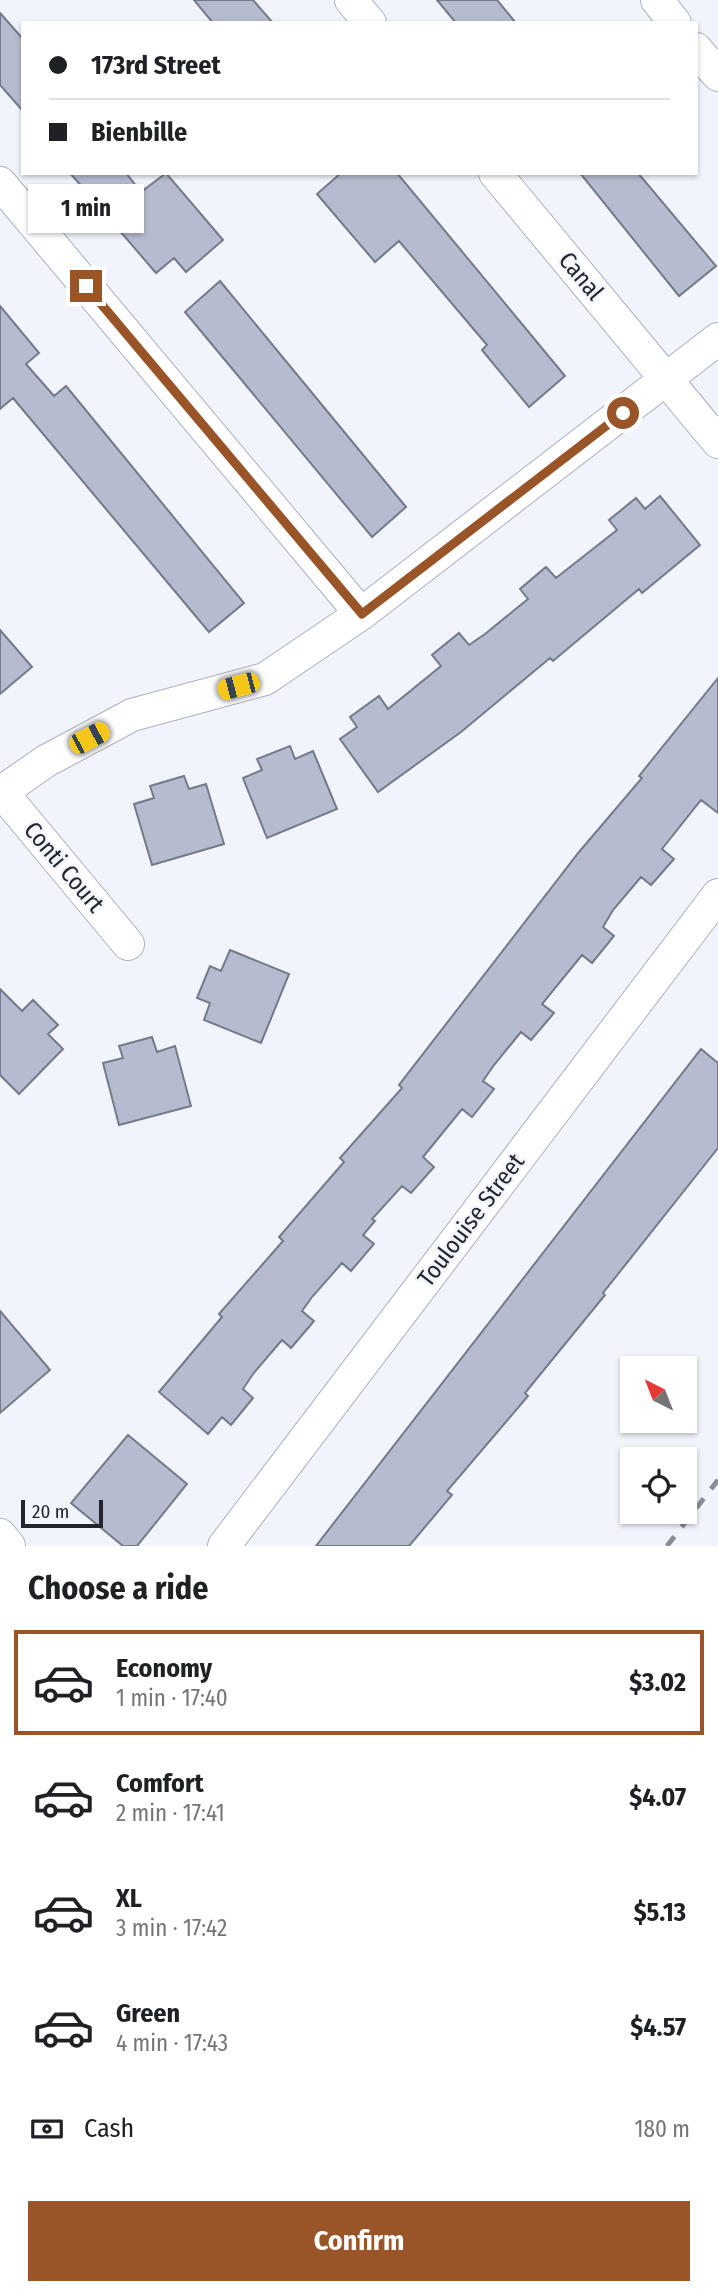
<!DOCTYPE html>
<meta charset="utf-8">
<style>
:root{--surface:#fff;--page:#f6f6f6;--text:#202124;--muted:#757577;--line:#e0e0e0;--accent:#995527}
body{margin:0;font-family:"Fira Sans Condensed",sans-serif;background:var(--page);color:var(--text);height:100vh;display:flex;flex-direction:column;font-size:26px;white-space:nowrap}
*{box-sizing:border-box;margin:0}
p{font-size:23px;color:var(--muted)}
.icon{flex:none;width:38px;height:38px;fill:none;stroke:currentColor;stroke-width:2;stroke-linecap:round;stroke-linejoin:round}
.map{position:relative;height:1546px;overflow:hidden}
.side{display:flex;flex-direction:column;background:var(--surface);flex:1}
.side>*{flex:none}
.top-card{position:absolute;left:21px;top:21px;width:677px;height:154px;border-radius:0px;box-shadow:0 2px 5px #0004;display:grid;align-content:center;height:154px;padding:0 28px;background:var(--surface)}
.needle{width:46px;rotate:318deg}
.controls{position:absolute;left:620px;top:1356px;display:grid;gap:14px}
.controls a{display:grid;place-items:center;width:77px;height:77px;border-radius:0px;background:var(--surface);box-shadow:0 2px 5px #0004;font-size:35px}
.scale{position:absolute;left:21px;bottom:18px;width:82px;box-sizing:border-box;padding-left:7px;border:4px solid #23252c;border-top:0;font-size:19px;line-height:24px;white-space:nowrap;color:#23252c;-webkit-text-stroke:5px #f2f4fc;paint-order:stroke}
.end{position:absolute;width:32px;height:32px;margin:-16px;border:9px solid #995527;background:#fff;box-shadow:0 0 0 4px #fff}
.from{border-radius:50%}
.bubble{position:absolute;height:49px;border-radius:0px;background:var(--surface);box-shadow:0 2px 5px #0004;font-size:23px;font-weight:700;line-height:49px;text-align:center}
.car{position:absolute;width:21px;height:42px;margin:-21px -10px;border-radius:9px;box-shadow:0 0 5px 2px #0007;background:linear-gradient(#f5c518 24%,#345 0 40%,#f5c518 0 76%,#345 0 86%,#f5c518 0)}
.top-card b{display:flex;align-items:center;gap:24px;height:66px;font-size:26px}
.top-card b+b{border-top:2px solid var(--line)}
.top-card i{width:18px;height:18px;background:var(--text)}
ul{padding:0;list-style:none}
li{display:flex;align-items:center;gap:21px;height:105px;margin:0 14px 10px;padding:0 14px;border:4px solid transparent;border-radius:0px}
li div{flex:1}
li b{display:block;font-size:26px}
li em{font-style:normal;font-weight:700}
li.on{border-color:var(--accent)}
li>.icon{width:63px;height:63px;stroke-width:1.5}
h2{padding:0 28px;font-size:32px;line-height:84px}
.pay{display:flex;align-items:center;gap:18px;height:77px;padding:0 28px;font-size:26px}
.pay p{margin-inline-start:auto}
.action{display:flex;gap:14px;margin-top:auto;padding:14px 28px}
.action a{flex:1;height:80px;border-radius:0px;background:var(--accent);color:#fff;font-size:28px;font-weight:700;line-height:80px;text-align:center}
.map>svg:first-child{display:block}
.building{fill:#b6bccf;stroke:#757a8b;stroke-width:2}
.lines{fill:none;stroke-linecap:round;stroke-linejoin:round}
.minor-casing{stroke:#aab0c2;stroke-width:34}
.minor{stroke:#fff;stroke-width:32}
.rail{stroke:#8c8e95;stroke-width:5;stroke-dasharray:12 12;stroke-linecap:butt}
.route{stroke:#995527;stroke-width:9}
.labels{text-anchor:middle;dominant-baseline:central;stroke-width:5;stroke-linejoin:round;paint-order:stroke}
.street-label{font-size:24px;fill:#23252c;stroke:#f2f4fc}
</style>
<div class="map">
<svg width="718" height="1546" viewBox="0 0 718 1546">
<rect width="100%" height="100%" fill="#f2f4fc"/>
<path class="building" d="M194,0H253L273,23H213Z
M437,0H497L516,23H456Z
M0,13L23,39V111L0,85Z
M70,173H126L141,192L166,173L223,240L186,272L174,258L156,273Z
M341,173H397L565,376L529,407L482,350L487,345L399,241L375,262L317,194Z
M580,173H638L716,266L679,296Z
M220,281L406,507L372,537L185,312Z
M0,306L39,353L26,364L54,396L66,386L244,603L209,632L13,398L0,409Z
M660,496L700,545L642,593L639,589L553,661L550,658L461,732L378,792L340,739L357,727L350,717L379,696L388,709L441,666L432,655L459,633L469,645L485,634L528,599L520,589L546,567L556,578L617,530L609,520L636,498L645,509Z
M0,630L32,667L0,694Z
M718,678V813L701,800L662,849L674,859L651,885L641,877L613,910L603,927L614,936L592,963L582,955L542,1004L554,1013L531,1040L521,1032L494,1065L483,1081L494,1089L472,1117L462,1109L423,1157L434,1167L411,1193L402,1186L372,1219L375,1221L363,1235L374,1244L351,1271L342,1263L312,1297L302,1311L314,1321L291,1348L282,1340L253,1374L243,1389L253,1398L231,1425L222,1417L208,1434L159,1392L222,1317L219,1314L283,1241L279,1237L344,1162L340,1158L402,1088L399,1085L579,852L642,778L639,776Z
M290,746L295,759L313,751L337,809L267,838L243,778L262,770L257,759Z
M184,776L189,789L206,784L224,844L152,865L134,804L154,798L150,786Z
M230,950L289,974L261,1043L204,1020L210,1003L197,998L210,966L221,971Z
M0,989L22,1011L33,1000L58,1025L48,1034L63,1049L19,1094L0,1075Z
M152,1037L157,1052L175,1046L191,1106L119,1125L103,1063L123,1058L119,1046Z
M701,1049L718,1063V1148L603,1293L605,1295L525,1393L528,1396L447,1491L452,1495L409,1546H316Z
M0,1311L50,1370L0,1413Z
M128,1435L187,1484L137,1546H123L71,1503Z"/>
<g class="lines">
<g class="minor-casing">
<path id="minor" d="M351,0L370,23
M657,0L675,23
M696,49L718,75
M495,173L718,442
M0,183L361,614
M0,790L128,944
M0,793L46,761L132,715L265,679L361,614L718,339
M0,1535L9,1546
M224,1546L718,895"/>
</g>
<use href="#minor" class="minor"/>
<path class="rail" d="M667,1546L718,1480"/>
</g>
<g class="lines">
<path class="route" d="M86,286L362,614L623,413"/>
</g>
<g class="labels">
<g class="street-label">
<text transform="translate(581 276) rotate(50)">Canal</text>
<text transform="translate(64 867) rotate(50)">Conti Court</text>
<text transform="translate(471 1220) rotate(-53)">Toulouise Street</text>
</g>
</g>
</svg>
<div class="controls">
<a><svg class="needle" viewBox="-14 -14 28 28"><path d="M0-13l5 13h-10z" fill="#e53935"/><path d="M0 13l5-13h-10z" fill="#757577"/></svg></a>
<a><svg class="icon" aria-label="locate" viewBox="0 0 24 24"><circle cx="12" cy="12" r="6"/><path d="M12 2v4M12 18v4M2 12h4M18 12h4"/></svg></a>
</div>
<div class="scale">20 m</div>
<i class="end from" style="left:623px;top:413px"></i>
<i class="end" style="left:86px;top:286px"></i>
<div class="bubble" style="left:28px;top:184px;width:116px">1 min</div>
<i class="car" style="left:238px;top:686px;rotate:255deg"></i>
<i class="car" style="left:89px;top:738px;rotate:62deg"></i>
<div class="top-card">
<b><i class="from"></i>173rd Street</b>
<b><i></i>Bienbille</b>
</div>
</div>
<section class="side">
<h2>Choose a ride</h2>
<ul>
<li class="on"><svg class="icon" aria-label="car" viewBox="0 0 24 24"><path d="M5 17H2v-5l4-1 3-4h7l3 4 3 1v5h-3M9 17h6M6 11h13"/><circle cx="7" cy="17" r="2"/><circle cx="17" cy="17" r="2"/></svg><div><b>Economy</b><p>1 min · 17:40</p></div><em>$3.02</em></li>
<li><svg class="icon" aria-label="car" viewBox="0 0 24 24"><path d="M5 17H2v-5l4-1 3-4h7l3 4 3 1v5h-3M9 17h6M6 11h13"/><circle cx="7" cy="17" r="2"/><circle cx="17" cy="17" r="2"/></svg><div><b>Comfort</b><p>2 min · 17:41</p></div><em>$4.07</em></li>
<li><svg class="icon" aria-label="car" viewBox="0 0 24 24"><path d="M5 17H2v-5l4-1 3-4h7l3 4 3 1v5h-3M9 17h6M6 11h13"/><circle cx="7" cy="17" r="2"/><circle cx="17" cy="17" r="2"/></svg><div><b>XL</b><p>3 min · 17:42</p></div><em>$5.13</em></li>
<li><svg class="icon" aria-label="car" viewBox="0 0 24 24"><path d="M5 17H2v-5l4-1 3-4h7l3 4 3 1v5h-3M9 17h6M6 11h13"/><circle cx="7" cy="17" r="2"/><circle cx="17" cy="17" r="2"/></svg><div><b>Green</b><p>4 min · 17:43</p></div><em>$4.57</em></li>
</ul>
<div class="pay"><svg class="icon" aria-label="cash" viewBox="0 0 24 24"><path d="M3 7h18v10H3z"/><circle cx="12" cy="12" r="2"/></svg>Cash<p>180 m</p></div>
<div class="action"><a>Confirm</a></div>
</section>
